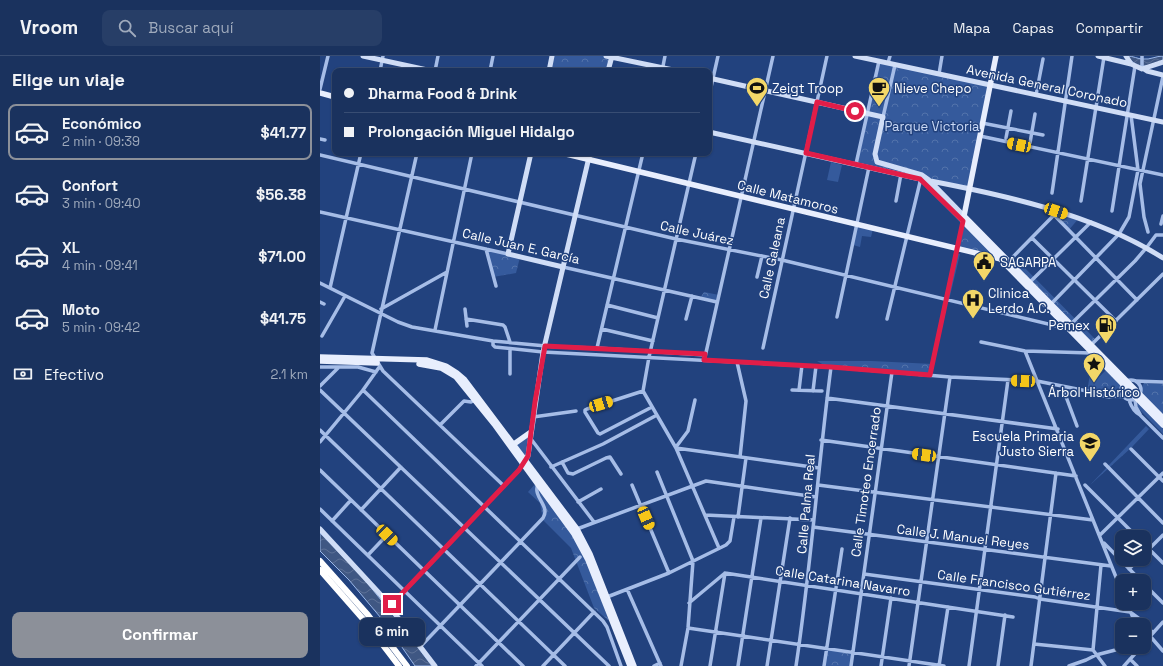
<!DOCTYPE html>
<html lang="es">
<meta charset="utf-8">
<style>
:root{--surface:#1a325e;--page:#273e67;--text:#f1f3f6;--muted:#9faabc;--line:#384d73;--accent:#8c9099}
body{margin:0;font-family:"Space Grotesk",sans-serif;background:var(--page);color:var(--text);height:100vh;display:flex;flex-direction:column;font-size:15px;white-space:nowrap}
*{box-sizing:border-box;margin:0}
p{font-size:13px;color:var(--muted)}
.icon{flex:none;width:22px;height:22px;fill:none;stroke:currentColor;stroke-width:2;stroke-linecap:round;stroke-linejoin:round}
.map{position:relative;flex:1;overflow:hidden}
.side{display:flex;flex-direction:column;background:var(--surface);width:320px}
.side>*{flex:none}
.banner{position:absolute;left:12px;top:12px;width:380px;height:88px;border-radius:8px;box-shadow:0 1px 3px #0004,0 0 0 1px var(--line);display:grid;align-content:center;height:88px;padding:0 12px;background:var(--surface)}
.controls{position:absolute;left:795px;top:474px;display:grid;gap:8px}
.controls a{display:grid;place-items:center;width:36px;height:36px;border-radius:8px;background:var(--surface);box-shadow:0 1px 3px #0004,0 0 0 1px var(--line);font-size:20px}
.end{position:absolute;width:18px;height:18px;margin:-9px;border:5px solid #e11d48;background:#fff;box-shadow:0 0 0 2px #fff}
.from{border-radius:50%}
.bubble{position:absolute;height:28px;border-radius:8px;background:var(--surface);box-shadow:0 1px 3px #0004,0 0 0 1px var(--line);font-size:13px;font-weight:700;line-height:28px;text-align:center}
.car{position:absolute;width:12px;height:24px;margin:-12px -6px;border-radius:5px;box-shadow:0 0 3px 1px #0007;background:linear-gradient(#f5c518 24%,#345 0 40%,#f5c518 0 76%,#345 0 86%,#f5c518 0)}
.banner b{display:flex;align-items:center;gap:14px;height:38px;font-size:15px}
.banner b+b{border-top:1px solid var(--line)}
.banner i{width:10px;height:10px;background:var(--text)}
ul{padding:0;list-style:none}
li{display:flex;align-items:center;gap:12px;height:56px;margin:0 8px 6px;padding:0 4px;border:2px solid transparent;border-radius:8px}
li div{flex:1}
li b{display:block;font-size:15px}
li em{font-style:normal;font-weight:700}
li.selected{border-color:var(--accent)}
li>.icon{width:36px;height:36px;stroke-width:1.5}
h2{padding:0 12px;font-size:18px;line-height:48px}
.pay{display:flex;align-items:center;gap:10px;height:44px;padding:0 12px;font-size:15px}
.pay p{margin-inline-start:auto}
.cta{display:flex;gap:8px;margin-top:auto;padding:8px 12px}
.cta a{flex:1;height:46px;border-radius:8px;background:var(--accent);color:#fff;font-size:16px;font-weight:700;line-height:46px;text-align:center}
header{display:flex;align-items:center;gap:24px;box-sizing:border-box;height:56px;padding:0 20px;background:var(--surface);border-bottom:1px solid var(--line)}
header strong{font-size:19px}
nav{display:flex;gap:22px;margin-inline-start:auto;font-size:14px}
.search{width:280px;height:36px;background:var(--page);display:flex;align-items:center;gap:10px;box-sizing:border-box;padding:0 14px;border-radius:8px;color:var(--muted);font-size:15px}
main{display:flex;flex:1;min-height:0}
.map>svg:first-child{display:block}
.green{fill:#355a9c}
.park{fill:url(#park-crowns)}
.water{fill:url(#water-waves);stroke:#9ab7e8}
.lines{fill:none;stroke-linecap:round;stroke-linejoin:round}
.street{stroke:#a6bde7;stroke-width:3.5}
.secondary{stroke:#d0ddf6;stroke-width:5}
.primary{stroke:#e8eefd;stroke-width:5.5}
.highway{stroke:#fff;stroke-width:6}
.route{stroke:#e11d48;stroke-width:5}
.labels{text-anchor:middle;dominant-baseline:central;stroke-width:3;stroke-linejoin:round;paint-order:stroke}
.street-label{font-size:13px;fill:#fff;stroke:#22427e}
.poi-label{font-size:13px;fill:#fff;stroke:#22427e;text-anchor:start}
.park-label{font-size:13px;fill:#cad9f5;stroke:#22427e}
</style>
<header>
<strong>Vroom</strong>
<div class="search"><svg class="icon" aria-label="search" viewBox="0 0 24 24"><circle cx="10" cy="10" r="6"/><path d="M15 15l6 6"/></svg>Buscar aquí</div>
<nav><a>Mapa</a><a>Capas</a><a>Compartir</a></nav>
</header>
<main>
<section class="side">
<h2>Elige un viaje</h2>
<ul>
<li class="selected"><svg class="icon" aria-label="car" viewBox="0 0 24 24"><path d="M5 17H2v-5l4-1 3-4h7l3 4 3 1v5h-3M9 17h6M6 11h13"/><circle cx="7" cy="17" r="2"/><circle cx="17" cy="17" r="2"/></svg><div><b>Económico</b><p>2 min · 09:39</p></div><em>$41.77</em></li>
<li><svg class="icon" aria-label="car" viewBox="0 0 24 24"><path d="M5 17H2v-5l4-1 3-4h7l3 4 3 1v5h-3M9 17h6M6 11h13"/><circle cx="7" cy="17" r="2"/><circle cx="17" cy="17" r="2"/></svg><div><b>Confort</b><p>3 min · 09:40</p></div><em>$56.38</em></li>
<li><svg class="icon" aria-label="car" viewBox="0 0 24 24"><path d="M5 17H2v-5l4-1 3-4h7l3 4 3 1v5h-3M9 17h6M6 11h13"/><circle cx="7" cy="17" r="2"/><circle cx="17" cy="17" r="2"/></svg><div><b>XL</b><p>4 min · 09:41</p></div><em>$71.00</em></li>
<li><svg class="icon" aria-label="car" viewBox="0 0 24 24"><path d="M5 17H2v-5l4-1 3-4h7l3 4 3 1v5h-3M9 17h6M6 11h13"/><circle cx="7" cy="17" r="2"/><circle cx="17" cy="17" r="2"/></svg><div><b>Moto</b><p>5 min · 09:42</p></div><em>$41.75</em></li>
</ul>
<div class="pay"><svg class="icon" aria-label="cash" viewBox="0 0 24 24"><path d="M3 7h18v10H3z"/><circle cx="12" cy="12" r="2"/></svg>Efectivo<p>2.1 km</p></div>
<div class="cta"><a>Confirmar</a></div>
</section>
<div class="map">
<svg width="843" height="610" viewBox="0 0 843 610">
<defs>
<pattern id="park-crowns" width="20" height="18" patternUnits="userSpaceOnUse"><rect width="20" height="18" fill="#355a9c"/><path d="M2 6a3 3 0 1 1 6 0M12 15a3 3 0 1 1 6 0" fill="none" stroke="#5373ab"/></pattern>
<pattern id="water-waves" width="16" height="10" patternUnits="userSpaceOnUse"><rect width="16" height="10" fill="#3f5783"/><path d="M0 5q4-4 8 0t8 0" fill="none" stroke="#5c7096"/></pattern>
</defs>
<rect width="100%" height="100%" fill="#22427e"/>
<path class="green" d="M511,106L522,109L518,126L507,124Z
M537,169L553,173L551,181L542,180L540,191L533,189Z
M637,198H640L629,244H626Z"/>
<path class="park" d="M232,0H285L292,1L289,15H229Z
M559,6L671,30L649,134L589,116L567,112L594,118L593,120L536,110Z
M736,155L759,162L748,175L734,161Z
M643,166L681,204L637,193Z
M165,193L200,201L196,217L173,221Z
M697,204L775,283L771,288L692,208Z
M384,236L399,239L397,245L380,242Z
M497,305H551L613,308L610,320L509,312Z
M787,313L804,331L802,335L804,343L791,342L767,336L770,318L775,315L780,320Z
M824,327L843,328V360L822,338V331Z
M819,347L843,370V378L818,352L817,349Z
M826,370L829,373L812,391L770,429Z
M210,377L206,402L194,388Z
M216,427L262,491L289,565L274,552L251,492L223,464L220,447L208,436Z
M507,593L534,598L532,610H504Z"/>
<path class="water" d="M807,0C814,0 817,3 823,3C830,4 836,0 843,0V5C828,10 819,15 807,0Z
M0,477L40,518L74,560L112,610H95L66,568L29,524L0,495Z"/>
<g class="lines">
<path class="street" d="M568,7L570,0
M822,13V0
M60,15L63,0
M115,15L118,0
M170,15L173,0
M342,15L345,0
M619,18L622,0
M0,33L8,0
M716,39L723,3
M389,40L398,0
M563,61L575,9
M662,67L723,79
M660,80L843,119
M686,82L691,55
M0,83L5,84
M710,87L715,58
M97,97L52,297L63,315L184,430
M376,97L329,301L323,335L356,392L399,492
M0,99L356,183L462,204L749,273
M536,108L559,5
M732,137L752,0
M576,145L581,118
M761,145L784,1
M792,155L815,10
M0,156L188,198
M735,160L817,244
M841,168L843,160
M828,176L824,161L820,128L843,20
M712,182L796,265
M166,193L176,230
M689,205L735,158
M243,211L397,246
M437,221L442,200
M0,227L78,266L92,271L173,285L237,291L277,292L385,299
M709,227L771,166
M10,232L41,97
M0,246L4,248
M731,248L799,178L809,161L818,114L811,59
M287,249L338,262
M61,253L127,216
M145,253L147,270
M517,261L549,111
M146,263L183,269L185,271L190,286
M366,263L372,240
M567,263L601,122
M751,268L815,205L827,191L836,179H843
M282,273L333,285
M115,274L152,97
M2,280L25,240
M173,285V289L175,291L223,296L511,311L630,321L717,325L767,335L788,341L803,339
M661,286L705,295L771,297
M771,289L843,218
M277,292L323,97
M443,292L507,0
M190,293V318
M705,295L802,536
M385,301L453,0
M417,306L426,345L420,401
M0,311H38L56,316
M610,319L643,165
M801 334a10 10 0 1 1 20 0a10 10 0 1 1-20 0Z
M816,325L843,326
M0,330L18,312
M742,330L757,370
M0,334L289,610
M43,334L283,565L287,571L301,610
M472,334L502,335
M479,334L482,309
M323,335L267,353L265,354V356L278,377L280,378L332,351
M493,335L496,310
M507,342L738,373
M815,343L816,351L820,358
M809,344C811,350 814,356 820,359L843,382
M213,361L256,355
M120,369L144,345L151,346L155,344
M0,374L245,610
M211,383L274,466
M501,384L756,420
M0,386L43,334L60,310
M356,391L368,375L375,344
M356,392L499,412
M811,393L843,425
M242,406L248,417L253,418L286,402L290,401L301,418
M785,408L843,467
M231,411L283,388L337,359
M0,414L203,610
M337,416L373,505L368,572L361,610
M312,429L349,517
M498,429L773,464
M765,429L817,481
M258,446L281,433
M0,453L162,610
M41,454L81,411
M385,459L494,464
M418,461L426,402
M12,465L31,444
M493,471L791,510
M257,473L386,425L496,441
M780,479L843,417
M784,487L821,525
M824,488L843,507
M824,498L843,479
M48,499L67,479
M781,509L773,594L785,610
M809,513L819,503
M544,518L715,541L720,543L810,556L821,564L833,577
M824,528L843,547
M307,533L341,610
M287,541L349,517L406,489L410,485L414,461
M369,547L405,517L693,561
M807,547L816,569
M70,550L199,414L202,408
M368,572L624,610
M830,580L843,595
M824,587L843,566
M714,588L773,594
M101,590L223,462C231,450 212,441 218,428
M810,603L817,610
M156,610L260,501
M223,610L274,556
M334,610L340,607
M390,610L405,517
M418,610L441,462
M447,610L470,462
M476,610C491,511 498,411 511,311
M504,610L522,493
M531,610L572,316
M561,610L571,542
M589,610L630,321
M619,610L628,551
M649,610L688,324
M678,610L685,559
M711,610L736,417
M749,610L766,604L776,599L807,591
M804,610L821,591"/>
<path class="secondary" d="M43,0L112,15
M286,0L358,15
M535,0L843,66
M778,0L811,8
M806,0L811,8L822,13L843,6
M824,13L827,15L843,19
M229,15L232,0
M288,15L292,0
M389,22L563,61L555,98L557,106L602,119L609,124L644,160
M389,76L600,123C680,138 774,158 843,202
M211,97L188,198L243,211
M601,123L643,165
M203,407L208,400L223,296L270,97
M0,473L60,538L115,610"/>
<path class="primary" d="M676,0L643,165L843,369
M0,37L15,41
M242,97L689,205
M644,160L843,362
M0,301L107,304L126,310L137,317L144,323L257,473L270,498L314,610
M0,305L57,307
M99,308L121,312L136,321L174,368L254,478L268,504L310,610
M194,388L211,376"/>
<path class="highway" d="M0,505L48,559L87,610
M0,514L43,563L79,610"/>
</g>
<g class="lines">
<path class="route" d="M72,548L199,414L208,400L215,346L225,290L385,298L384,304L511,311L610,319L643,165L600,123L486,97L497,46L535,55"/>
</g>
<defs>
<g id="stadium-pin" transform="scale(1.15)"><path d="M0 17L-7.5 6A9.5 9.5 0 1 1 7.5 6Z" fill="#f3d768" stroke="#22427e"/><path d="M0-5a6.5 5 0 1 0 0 10a6.5 5 0 1 0 0-10ZM-3.5-1.8h7v3.6h-7Z" fill="#111"/></g>
<g id="cafe-pin" transform="scale(1.15)"><path d="M0 17L-7.5 6A9.5 9.5 0 1 1 7.5 6Z" fill="#f3d768" stroke="#22427e"/><path d="M-5.5-4.5H6V0H3Q3 3.5 0 3.5H-2.5Q-5.5 3.5-5.5 0ZM3-3.2v2h1.7v-2ZM-6 4.5H4V6H-6Z" fill="#111"/></g>
<g id="civic-pin" transform="scale(1.15)"><path d="M0 17L-7.5 6A9.5 9.5 0 1 1 7.5 6Z" fill="#f3d768" stroke="#22427e"/><path d="M-.6-6.5H3V-4.5H.6V-3L4-1V1h2V6H-6V1h2V-1L-.6-3ZM-1.2 2.5V6h2.4V2.5Z" fill="#111"/></g>
<g id="hospital-pin" transform="scale(1.15)"><path d="M0 17L-7.5 6A9.5 9.5 0 1 1 7.5 6Z" fill="#f3d768" stroke="#22427e"/><path d="M-5-5h3v3.5h4V-5h3V5h-3V1.5h-4V5h-3Z" fill="#111"/></g>
<g id="fuel-pin" transform="scale(1.15)"><path d="M0 17L-7.5 6A9.5 9.5 0 1 1 7.5 6Z" fill="#f3d768" stroke="#22427e"/><path d="M-5.5-6h7V0h2V4h1.3V-2.5L3-4.5l.8-.8L6-3V5H2.5V1h-1V6h-7ZM-4.2-4.7v3.2H.2V-4.7Z" fill="#111"/></g>
<g id="sight-pin" transform="scale(1.15)"><path d="M0 17L-7.5 6A9.5 9.5 0 1 1 7.5 6Z" fill="#f3d768" stroke="#22427e"/><path d="M0-6L1.8-2.2L6-1.7L2.9 1.2L3.7 5.4L0 3.3L-3.7 5.4L-2.9 1.2L-6-1.7L-1.8-2.2Z" fill="#111"/></g>
<g id="school-pin" transform="scale(1.15)"><path d="M0 17L-7.5 6A9.5 9.5 0 1 1 7.5 6Z" fill="#f3d768" stroke="#22427e"/><path d="M0-5L7-2L0 1L-7-2ZM-4 1L0 2.5L4 1V4Q0 6-4 4Z" fill="#111"/></g>
</defs>
<g fill-rule="evenodd">
<use href="#stadium-pin" x="437" y="32"/>
<use href="#cafe-pin" x="559" y="32"/>
<use href="#civic-pin" x="664" y="206"/>
<use href="#hospital-pin" x="653" y="244"/>
<use href="#fuel-pin" x="786" y="269"/>
<use href="#sight-pin" x="774" y="308"/>
<use href="#school-pin" x="770" y="387"/>
</g>
<g class="labels">
<g class="street-label">
<text transform="translate(727 30) rotate(12)">Avenida General Coronado</text>
<text transform="translate(468 141) rotate(14)">Calle Matamoros</text>
<text transform="translate(377 177) rotate(12)">Calle Juárez</text>
<text transform="translate(201 190) rotate(13)">Calle Juan E. García</text>
<text transform="translate(452 202) rotate(-78)">Calle Galeana</text>
<text transform="translate(546 426) rotate(-82)">Calle Timoteo Encerrado</text>
<text transform="translate(486 448) rotate(-85)">Calle Palma Real</text>
<text transform="translate(643 481) rotate(7)">Calle J. Manuel Reyes</text>
<text transform="translate(523 525) rotate(9)">Calle Catarina Navarro</text>
<text transform="translate(694 529) rotate(8)">Calle Francisco Gutiérrez</text>
</g>
<g class="poi-label">
<text x="452" y="32">Zeigt Troop</text>
<text x="574" y="32">Nieve Chepo</text>
<text x="680" y="206">SAGARPA</text>
<text x="668" y="237">Clinica<tspan x="668" dy="15">Lerdo A.C.</tspan></text>
<text x="770" y="269" text-anchor="end">Pemex</text>
<text x="774" y="336" text-anchor="middle">Árbol Histórico</text>
<text x="754" y="380" text-anchor="end">Escuela Primaria<tspan x="754" dy="15">Justo Sierra</tspan></text>
</g>
<g class="park-label">
<text x="612" y="70">Parque Victoria</text>
</g>
</g>
</svg>
<div class="controls">
<a><svg class="icon" aria-label="layers" viewBox="0 0 24 24"><path d="M12 4l9 5-9 5-9-5zM3 14l9 5 9-5"/></svg></a>
<a>+</a>
<a>−</a>
</div>
<i class="end from" style="left:535px;top:55px"></i>
<i class="end" style="left:72px;top:548px"></i>
<div class="bubble" style="left:39px;top:562px;width:66px">6 min</div>
<i class="car" style="left:699px;top:89px;rotate:282deg"></i>
<i class="car" style="left:736px;top:155px;rotate:108deg"></i>
<i class="car" style="left:703px;top:325px;rotate:273deg"></i>
<i class="car" style="left:281px;top:348px;rotate:73deg"></i>
<i class="car" style="left:604px;top:399px;rotate:278deg"></i>
<i class="car" style="left:326px;top:462px;rotate:157deg"></i>
<i class="car" style="left:67px;top:479px;rotate:134deg"></i>
<div class="banner">
<b><i class="from"></i>Dharma Food &amp; Drink</b>
<b><i></i>Prolongación Miguel Hidalgo</b>
</div>
</div>
</main>
